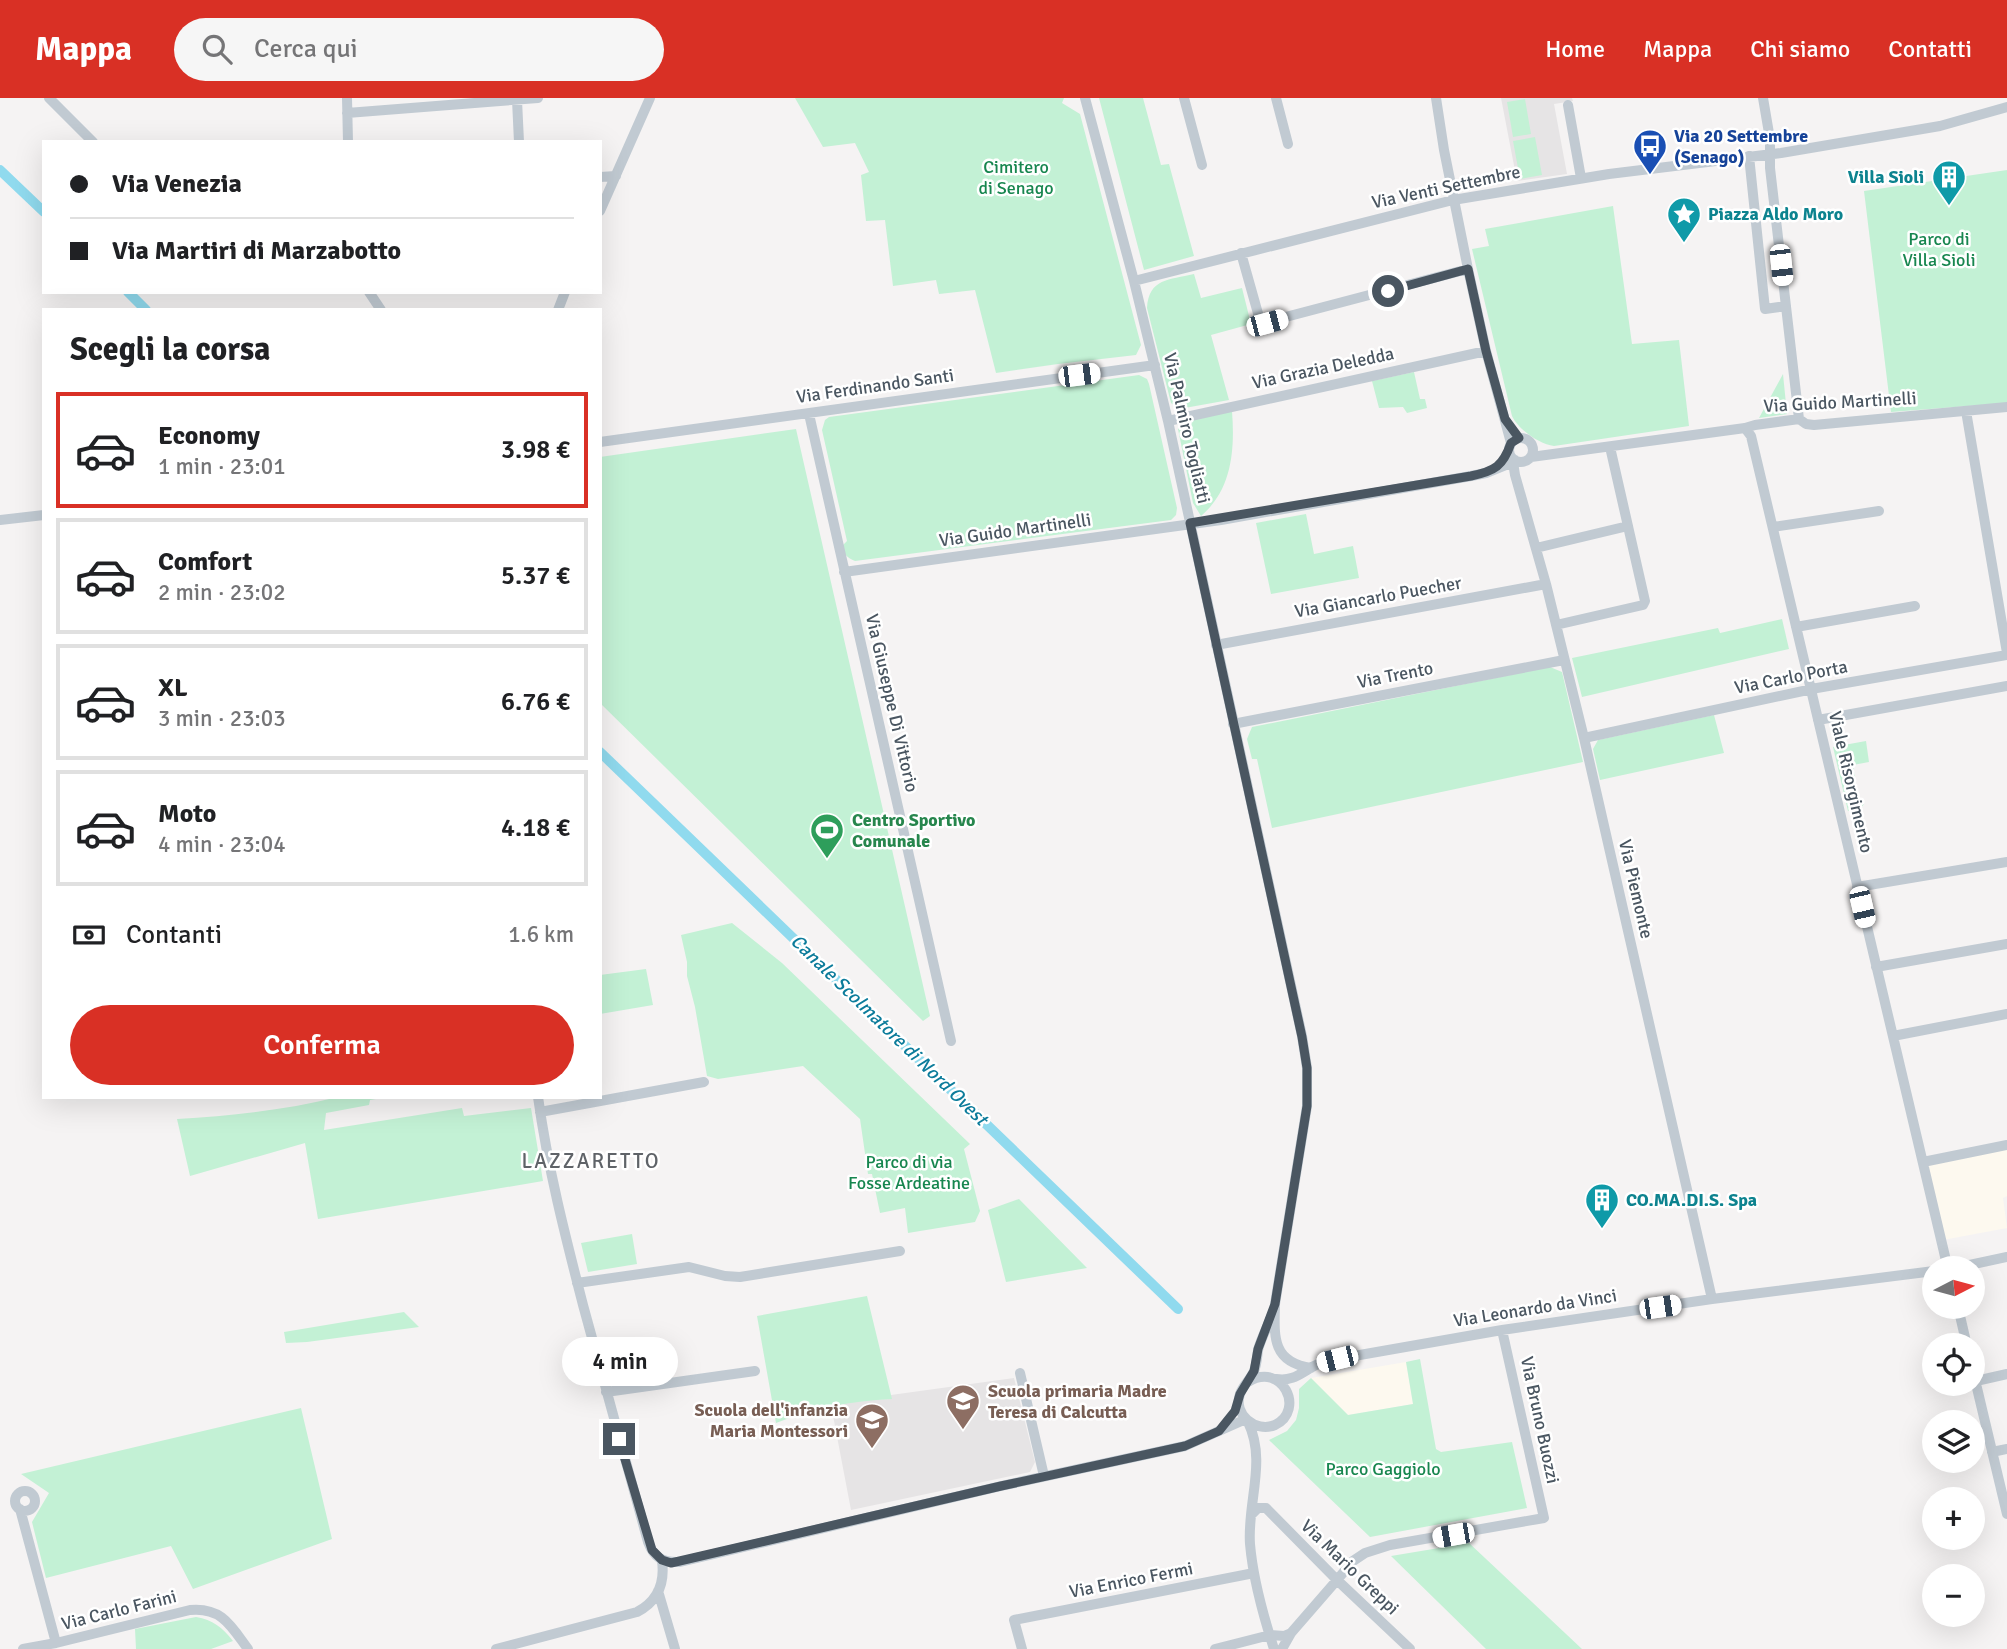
<!DOCTYPE html>
<html lang="it">
<meta charset="utf-8">
<style>
:root{--surface:#fff;--page:#f6f6f6;--text:#202124;--muted:#757577;--line:#e0e0e0;--accent:#d93025}
body{margin:0;font-family:Signika,sans-serif;background:var(--page);color:var(--text);height:100vh;display:flex;flex-direction:column;font-size:26px;white-space:nowrap}
*{box-sizing:border-box;margin:0}
p{font-size:23px;color:var(--muted)}
.icon{flex:none;width:38px;height:38px;fill:none;stroke:currentColor;stroke-width:2;stroke-linecap:round;stroke-linejoin:round}
.map{position:relative;flex:1;overflow:hidden}
.details{position:absolute;left:42px;top:210px;width:560px;height:791px;display:flex;flex-direction:column;background:var(--surface);border-radius:0px;box-shadow:0 7px 28px #0002}
.details>*{flex:none}
.hud{position:absolute;left:42px;top:42px;width:560px;height:154px;border-radius:0px;box-shadow:0 7px 28px #0002;display:grid;align-content:center;height:154px;padding:0 28px;background:var(--surface)}
.needle{width:46px;rotate:84deg}
.buttons{position:absolute;left:1922px;top:1158px;display:grid;gap:14px}
.buttons a{display:grid;place-items:center;width:63px;height:63px;border-radius:50%;background:var(--surface);box-shadow:0 7px 28px #0002;font-size:35px}
.end{position:absolute;width:32px;height:32px;margin:-16px;border:9px solid #4a5661;background:#fff;box-shadow:0 0 0 4px #fff}
.from{border-radius:50%}
.bubble{position:absolute;height:49px;border-radius:24px;background:var(--surface);box-shadow:0 7px 28px #0002;font-size:23px;font-weight:600;line-height:49px;text-align:center}
.car{position:absolute;width:21px;height:42px;margin:-21px -10px;border-radius:9px;box-shadow:0 0 5px 2px #0007;background:linear-gradient(#fff 24%,#345 0 40%,#fff 0 76%,#345 0 86%,#fff 0)}
.hud b{display:flex;align-items:center;gap:24px;height:66px;font-size:26px}
.hud b+b{border-top:2px solid var(--line)}
.hud i{width:18px;height:18px;background:var(--text)}
ul{padding:0;list-style:none}
li{display:flex;align-items:center;gap:21px;height:116px;margin:0 14px 10px;padding:0 14px;border:4px solid var(--line);border-radius:0px}
li div{flex:1}
li b{display:block;font-size:26px}
li em{font-style:normal;font-weight:600}
li.selected{border-color:var(--accent)}
li>.icon{width:63px;height:63px;stroke-width:1.5}
h2{padding:0 28px;font-size:32px;line-height:84px}
.pay{display:flex;align-items:center;gap:18px;height:77px;padding:0 28px;font-size:26px}
.pay p{margin-inline-start:auto}
.button{display:flex;gap:14px;margin-top:auto;padding:14px 28px}
.button a{flex:1;height:80px;border-radius:42px;background:var(--accent);color:#fff;font-size:28px;font-weight:600;line-height:80px;text-align:center}
header{display:flex;align-items:center;gap:42px;box-sizing:border-box;height:98px;padding:0 35px;background:var(--accent);color:#fff}
header strong{font-size:33px}
nav{display:flex;gap:38px;margin-inline-start:auto;font-size:24px}
.search{width:490px;height:63px;background:var(--page);display:flex;align-items:center;gap:18px;box-sizing:border-box;padding:0 24px;border-radius:38px;color:var(--muted);font-size:26px}
.map>svg:first-child{display:block}
.commercial{fill:#fdf9ef}
.education{fill:#e6e4e5}
.green{fill:#c3f1d5}
.lines{fill:none;stroke-linecap:round;stroke-linejoin:round}
.canal{stroke:#90daee;stroke-width:10}
.minor{stroke:#c1cad2;stroke-width:10}
.route{stroke:#4a5661;stroke-width:9}
.labels{text-anchor:middle;dominant-baseline:central;stroke-width:5;stroke-linejoin:round;paint-order:stroke}
.transit-label{font-size:18px;font-weight:bold;fill:#164399;stroke:#fff;text-anchor:start}
.park-label{font-size:18px;fill:#17864f;stroke:#fff}
.culture-label{font-size:18px;font-weight:bold;fill:#0d838f;stroke:#fff;text-anchor:start}
.street-label{font-size:18px;fill:#4a5661;stroke:#fff}
.leisure-label{font-size:18px;font-weight:bold;fill:#27864d;stroke:#fff;text-anchor:start}
.education-label{font-size:18px;font-weight:bold;fill:#785e54;stroke:#fff;text-anchor:start}
.water-label{font-size:19px;font-style:italic;fill:#0c7c9b;stroke:#fff}
.quarter-label{font-size:21px;letter-spacing:2px;fill:#5f6368;stroke:#fff}
</style>
<header>
<strong>Mappa</strong>
<div class="search"><svg class="icon" aria-label="search" viewBox="0 0 24 24"><circle cx="10" cy="10" r="6"/><path d="M15 15l6 6"/></svg>Cerca qui</div>
<nav><a>Home</a><a>Mappa</a><a>Chi siamo</a><a>Contatti</a></nav>
</header>
<div class="map">
<svg width="2007" height="1551" viewBox="0 0 2007 1551">
<rect width="100%" height="100%" fill="#f5f3f3"/>
<path class="commercial" d="M2007,1050V1098L2003,1100L2007,1130L1943,1142L1924,1065Z
M1406,1264L1413,1306L1348,1317L1311,1280Z"/>
<path class="education" d="M1501,0H1572L1573,3L1554,6L1567,76L1517,83Z
M1014,1280L1035,1364L1030,1374L851,1412L831,1307L867,1302L891,1301V1297Z"/>
<path class="green" d="M795,0H1064L1062,5L1080,16L1141,247L1136,257L1058,266L996,275L975,192L939,196L936,182L893,188L885,122L866,123L861,77L869,74L855,45L823,49Z
M1099,0H1143L1161,67L1169,66L1194,158L1144,172Z
M1525,1L1531,36L1513,39L1507,4Z
M1535,39L1542,77L1520,81L1513,43Z
M2007,72V305L1891,314L1864,93Z
M1613,108L1632,246L1679,242L1689,328L1554,348C1539,346 1518,331 1512,318L1472,151L1489,148L1485,131Z
M1194,176L1201,200L1242,190L1251,226L1211,237L1229,302L1179,311L1171,305L1147,210C1149,180 1169,182 1194,176Z
M1414,274L1420,301H1425L1427,310L1407,315L1403,309L1379,310L1372,283Z
M1783,276L1787,316L1759,320Z
M1139,277L1147,281L1149,286L1177,410L1176,417L1171,422L855,463C847,460 844,456 842,448L847,443L822,332L825,322L829,319Z
M1232,313C1235,352 1232,392 1201,418L1193,405L1178,331L1182,324Z
M796,331L930,918L923,923L600,605V359Z
M1306,416L1314,456L1353,448L1359,480L1271,496L1256,425Z
M1782,521L1789,551L1582,599L1572,560L1718,530L1720,535Z
M1550,569L1562,574L1583,664L1272,730L1257,661H1252L1247,641L1252,629Z
M1714,617L1724,655L1600,682L1593,651L1598,642Z
M1866,643L1869,664L1853,667L1859,706H1864L1860,711L1848,713L1833,649Z
M732,825L782,865L970,1046L964,1051L980,1113L975,1124L908,1135L905,1110L880,1115L872,1076H868L860,1021L803,968L718,981L707,978L695,909L687,878V864L681,837Z
M646,871L653,907L600,916V877Z
M338,999H388L370,1002L369,1007L326,1015L324,1032L462,1010L464,1018L531,1010L543,1083L318,1121L305,1045L190,1078L177,1021C232,1018 285,1012 338,999Z
M1019,1101L1087,1170L1006,1184L988,1112Z
M632,1136L637,1166L588,1174L581,1145Z
M867,1198L892,1301C851,1303 814,1310 776,1325L757,1218Z
M404,1214L419,1229L307,1244L286,1245L284,1234Z
M1420,1261L1436,1351L1441,1354L1512,1344L1527,1410L1370,1439L1269,1342L1287,1333L1296,1322L1299,1310V1291L1311,1280L1348,1317L1413,1306L1406,1264Z
M301,1310L332,1441L193,1491L171,1448L46,1480L32,1424L49,1395L21,1376Z
M1469,1445L1582,1551H1486L1391,1458Z
M196,1519C213,1522 222,1529 233,1543L211,1551H136L135,1531Z"/>
<g class="lines">
<path class="canal" d="M0,72L44,114
M128,194L146,212
M600,654L1178,1211"/>
<path class="minor" d="M49,0L93,44
M347,0L348,44
M1085,0L1134,183L1168,323L1302,938L1307,970V1008L1275,1206C1274,1239 1272,1264 1311,1270
M1184,0L1202,67
M1276,0L1288,46
M1436,0L1444,52L1468,171L1486,253L1511,345
M1763,0L1770,41V70L1799,321
M517,2L519,44
M1568,7L1581,80
M347,15L538,0
M1749,58L1765,211L1786,208
M600,79L616,78
M600,113L650,0
M1241,155L1259,219L1263,225L1468,171
M1134,183L1453,102L1609,76L1781,55L1940,28L2007,9
M369,194L381,212
M558,212L565,194
M1966,313L2007,555
M809,316L951,943
M1168,323L1486,253
M1745,330L1751,338L1948,1171
M1509 352a12 12 0 1 1 24 0a12 12 0 1 1-24 0Z
M600,344L1155,267
M1531,359L1745,330L1755,327L1799,321L1806,326L1814,327L2007,309
M1515,362L1513,364L1515,377L1546,486L1584,640L1712,1201
M0,422L44,417
M1773,429L1879,413
M1536,450L1628,428
M844,474L1221,422L1471,378L1486,375L1513,364
M1556,527L1643,507L1645,503L1610,349
M1796,529L1915,508
M1216,547L1546,486
M1818,622L2007,588
M1233,626L1564,562
M1584,640L1817,590L2007,557
M1857,789L2007,764
M1876,869L2007,846
M1893,938L2007,916
M538,999C548,1071 565,1137 583,1207C605,1286 626,1365 648,1444C654,1460 663,1465 680,1464L1001,1388L1185,1348L1246,1321
M540,1014L704,984
M1923,1064L2007,1047
M1951,1171L2007,1159
M577,1185L689,1169L725,1178L740,1179L900,1153
M1958,1209L1967,1248
M1972,1269L2007,1416
M1020,1275L1044,1378
M1276,1281C1292,1284 1301,1275 1314,1268C1322,1264 1329,1263 1337,1261L1502,1232L1712,1201L1934,1173
M1976,1283L2007,1276
M1248,1284C1282,1263 1306,1312 1275,1327C1255,1335 1233,1316 1240,1296C1243,1287 1251,1281 1254,1273C1257,1266 1257,1259 1258,1252C1261,1240 1268,1228 1272,1217
M606,1294L755,1273
M1248,1324C1267,1363 1247,1405 1250,1446C1253,1481 1263,1517 1274,1551
M1992,1354L2007,1351
M15 1403a10 10 0 1 1 20 0a10 10 0 1 1-20 0Z
M20,1411L56,1545
M1251,1417L1258,1410H1266L1337,1482L1410,1551
M658,1493L675,1551
M23,1551L56,1545L190,1512C222,1509 231,1528 248,1551
M496,1551L637,1514C658,1503 665,1485 662,1463
M1022,1551L1014,1522L1254,1475
M1215,1551L1270,1537L1284,1538L1291,1535
M1282,1551L1291,1535L1337,1482L1353,1463L1365,1455L1390,1447L1544,1420L1502,1232"/>
</g>
<g class="lines">
<path class="route" d="M619,1341L652,1452L662,1462L671,1465L1001,1388L1185,1348L1219,1333L1235,1313L1240,1296L1254,1273L1258,1251L1275,1206L1307,1008V970L1302,939L1190,425L1471,378C1495,373 1503,368 1511,345L1519,340L1505,321L1486,253L1468,171L1388,193"/>
</g>
<defs>
<g id="bus-pin" transform="scale(1.75)"><path d="M0 17L-7.5 6A9.5 9.5 0 1 1 7.5 6Z" fill="#1a4fb4" stroke="#fff"/><path d="M-5-6H5V4H4V6H2V4H-2V6H-4V4H-5ZM-3.5-4V0h7V-4ZM-3.5 1.2v1.5H-2V1.2ZM2 1.2v1.5H3.5V1.2Z" fill="#fff"/></g>
<g id="building-pin" transform="scale(1.75)"><path d="M0 17L-7.5 6A9.5 9.5 0 1 1 7.5 6Z" fill="#0f9aa8" stroke="#fff"/><path d="M-4-6H4V6H1V3H-1V6H-4ZM-2.5-4.3h1.7v1.8h-1.7ZM.8-4.3h1.7v1.8H.8ZM-2.5-1h1.7V.8h-1.7ZM.8-1h1.7V.8H.8Z" fill="#fff"/></g>
<g id="sight-pin" transform="scale(1.75)"><path d="M0 17L-7.5 6A9.5 9.5 0 1 1 7.5 6Z" fill="#0f9aa8" stroke="#fff"/><path d="M0-6L1.8-2.2L6-1.7L2.9 1.2L3.7 5.4L0 3.3L-3.7 5.4L-2.9 1.2L-6-1.7L-1.8-2.2Z" fill="#fff"/></g>
<g id="stadium-pin" transform="scale(1.75)"><path d="M0 17L-7.5 6A9.5 9.5 0 1 1 7.5 6Z" fill="#2e9e5b" stroke="#fff"/><path d="M0-5a6.5 5 0 1 0 0 10a6.5 5 0 1 0 0-10ZM-3.5-1.8h7v3.6h-7Z" fill="#fff"/></g>
<g id="school-pin" transform="scale(1.75)"><path d="M0 17L-7.5 6A9.5 9.5 0 1 1 7.5 6Z" fill="#8d6e63" stroke="#fff"/><path d="M0-5L7-2L0 1L-7-2ZM-4 1L0 2.5L4 1V4Q0 6-4 4Z" fill="#fff"/></g>
</defs>
<g fill-rule="evenodd">
<use href="#bus-pin" x="1650" y="48"/>
<use href="#building-pin" x="1949" y="79"/>
<use href="#sight-pin" x="1684" y="116"/>
<use href="#stadium-pin" x="827" y="732"/>
<use href="#building-pin" x="1602" y="1102"/>
<use href="#school-pin" x="963" y="1303"/>
<use href="#school-pin" x="872" y="1322"/>
</g>
<g class="labels">
<g class="transit-label">
<text x="1674" y="38">Via 20 Settembre<tspan x="1674" dy="21">(Senago)</tspan></text>
</g>
<g class="park-label">
<text x="1016" y="69">Cimitero<tspan x="1016" dy="21">di Senago</tspan></text>
<text x="1939" y="141">Parco di<tspan x="1939" dy="21">Villa Sioli</tspan></text>
<text x="909" y="1064">Parco di via<tspan x="909" dy="21">Fosse Ardeatine</tspan></text>
<text x="1383" y="1371">Parco Gaggiolo</text>
</g>
<g class="culture-label">
<text x="1924" y="79" text-anchor="end">Villa Sioli</text>
<text x="1708" y="116">Piazza Aldo Moro</text>
<text x="1626" y="1102">CO.MA.DI.S. Spa</text>
</g>
<g class="street-label">
<text transform="translate(1446 89) rotate(-12)">Via Venti Settembre</text>
<text transform="translate(1323 270) rotate(-12)">Via Grazia Deledda</text>
<text transform="translate(875 288) rotate(-8)">Via Ferdinando Santi</text>
<text transform="translate(1840 304) rotate(-3)">Via Guido Martinelli</text>
<text transform="translate(1187 330) rotate(77)">Via Palmiro Togliatti</text>
<text transform="translate(1015 432) rotate(-8)">Via Guido Martinelli</text>
<text transform="translate(1378 499) rotate(-10)">Via Giancarlo Puecher</text>
<text transform="translate(1395 577) rotate(-11)">Via Trento</text>
<text transform="translate(1791 579) rotate(-11)">Via Carlo Porta</text>
<text transform="translate(892 605) rotate(77)">Via Giuseppe Di Vittorio</text>
<text transform="translate(1851 684) rotate(77)">Viale Risorgimento</text>
<text transform="translate(1636 791) rotate(77)">Via Piemonte</text>
<text transform="translate(1535 1210) rotate(-9)">Via Leonardo da Vinci</text>
<text transform="translate(1540 1322) rotate(78)">Via Bruno Buozzi</text>
<text transform="translate(1350 1469) rotate(44)">Via Mario Greppi</text>
<text transform="translate(1131 1482) rotate(-11)">Via Enrico Fermi</text>
<text transform="translate(119 1512) rotate(-14)">Via Carlo Farini</text>
</g>
<g class="leisure-label">
<text x="852" y="722">Centro Sportivo<tspan x="852" dy="21">Comunale</tspan></text>
</g>
<g class="education-label">
<text x="988" y="1293">Scuola primaria Madre<tspan x="988" dy="21">Teresa di Calcutta</tspan></text>
<text x="848" y="1312" text-anchor="end">Scuola dell'infanzia<tspan x="848" dy="21">Maria Montessori</tspan></text>
</g>
<g class="water-label">
<text transform="translate(889 932) rotate(44)">Canale Scolmatore di Nord Ovest</text>
</g>
<g class="quarter-label">
<text x="591" y="1063">LAZZARETTO</text>
</g>
</g>
</svg>
<div class="buttons">
<a><svg class="needle" viewBox="-14 -14 28 28"><path d="M0-13l5 13h-10z" fill="#e53935"/><path d="M0 13l5-13h-10z" fill="#757577"/></svg></a>
<a><svg class="icon" aria-label="locate" viewBox="0 0 24 24"><circle cx="12" cy="12" r="6"/><path d="M12 2v4M12 18v4M2 12h4M18 12h4"/></svg></a>
<a><svg class="icon" aria-label="layers" viewBox="0 0 24 24"><path d="M12 4l9 5-9 5-9-5zM3 14l9 5 9-5"/></svg></a>
<a>+</a>
<a>−</a>
</div>
<i class="end from" style="left:1388px;top:193px"></i>
<i class="end" style="left:619px;top:1341px"></i>
<div class="bubble" style="left:562px;top:1239px;width:116px">4 min</div>
<i class="car" style="left:1781px;top:167px;rotate:174deg"></i>
<i class="car" style="left:1267px;top:225px;rotate:75deg"></i>
<i class="car" style="left:1079px;top:277px;rotate:83deg"></i>
<i class="car" style="left:1862px;top:809px;rotate:167deg"></i>
<i class="car" style="left:1660px;top:1209px;rotate:82deg"></i>
<i class="car" style="left:1337px;top:1261px;rotate:256deg"></i>
<i class="car" style="left:1453px;top:1437px;rotate:260deg"></i>
<div class="hud">
<b><i class="from"></i>Via Venezia</b>
<b><i></i>Via Martiri di Marzabotto</b>
</div>
<section class="details">
<h2>Scegli la corsa</h2>
<ul>
<li class="selected"><svg class="icon" aria-label="car" viewBox="0 0 24 24"><path d="M5 17H2v-5l4-1 3-4h7l3 4 3 1v5h-3M9 17h6M6 11h13"/><circle cx="7" cy="17" r="2"/><circle cx="17" cy="17" r="2"/></svg><div><b>Economy</b><p>1 min · 23:01</p></div><em>3.98 €</em></li>
<li><svg class="icon" aria-label="car" viewBox="0 0 24 24"><path d="M5 17H2v-5l4-1 3-4h7l3 4 3 1v5h-3M9 17h6M6 11h13"/><circle cx="7" cy="17" r="2"/><circle cx="17" cy="17" r="2"/></svg><div><b>Comfort</b><p>2 min · 23:02</p></div><em>5.37 €</em></li>
<li><svg class="icon" aria-label="car" viewBox="0 0 24 24"><path d="M5 17H2v-5l4-1 3-4h7l3 4 3 1v5h-3M9 17h6M6 11h13"/><circle cx="7" cy="17" r="2"/><circle cx="17" cy="17" r="2"/></svg><div><b>XL</b><p>3 min · 23:03</p></div><em>6.76 €</em></li>
<li><svg class="icon" aria-label="car" viewBox="0 0 24 24"><path d="M5 17H2v-5l4-1 3-4h7l3 4 3 1v5h-3M9 17h6M6 11h13"/><circle cx="7" cy="17" r="2"/><circle cx="17" cy="17" r="2"/></svg><div><b>Moto</b><p>4 min · 23:04</p></div><em>4.18 €</em></li>
</ul>
<div class="pay"><svg class="icon" aria-label="cash" viewBox="0 0 24 24"><path d="M3 7h18v10H3z"/><circle cx="12" cy="12" r="2"/></svg>Contanti<p>1.6 km</p></div>
<div class="button"><a>Conferma</a></div>
</section>
</div>
